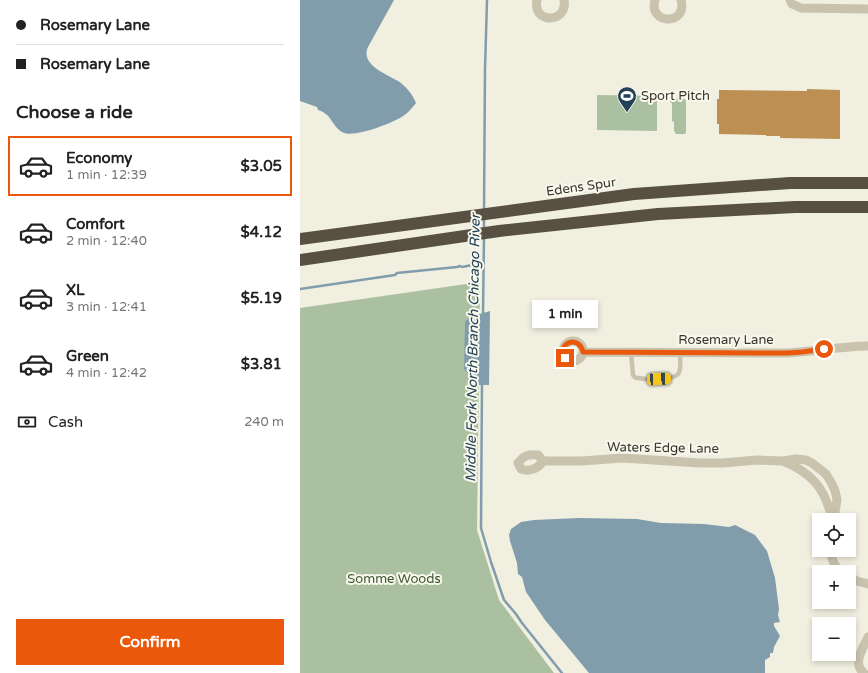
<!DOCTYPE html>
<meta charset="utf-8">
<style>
:root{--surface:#fff;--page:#f2f2f2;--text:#222;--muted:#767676;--line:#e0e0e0;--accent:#ea580c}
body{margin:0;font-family:"Varela Round",sans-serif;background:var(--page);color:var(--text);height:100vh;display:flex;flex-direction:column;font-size:15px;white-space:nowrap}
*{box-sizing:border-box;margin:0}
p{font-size:13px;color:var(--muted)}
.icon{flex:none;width:22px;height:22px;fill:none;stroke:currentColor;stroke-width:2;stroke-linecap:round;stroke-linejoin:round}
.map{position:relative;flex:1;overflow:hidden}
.details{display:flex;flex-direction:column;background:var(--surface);width:300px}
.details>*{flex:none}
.hud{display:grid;align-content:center;height:88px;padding:0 16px;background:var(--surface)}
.fabs{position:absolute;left:512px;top:513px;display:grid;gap:8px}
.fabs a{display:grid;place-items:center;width:44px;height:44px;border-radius:0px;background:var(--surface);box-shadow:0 2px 6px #0003;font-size:20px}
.end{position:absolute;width:18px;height:18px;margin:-9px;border:5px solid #ea580c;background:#fff;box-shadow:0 0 0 2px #fff}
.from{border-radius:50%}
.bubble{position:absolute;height:28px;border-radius:0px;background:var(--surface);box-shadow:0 2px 6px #0003;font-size:13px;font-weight:700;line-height:28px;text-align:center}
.car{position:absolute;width:12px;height:24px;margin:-12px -6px;border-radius:5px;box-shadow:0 0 3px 1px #0007;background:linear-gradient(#f5c518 24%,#345 0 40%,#f5c518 0 76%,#345 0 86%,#f5c518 0)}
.hud b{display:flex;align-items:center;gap:14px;height:38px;font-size:15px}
.hud b+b{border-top:1px solid var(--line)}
.hud i{width:10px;height:10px;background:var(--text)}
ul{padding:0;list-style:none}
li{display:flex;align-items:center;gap:12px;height:60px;margin:0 8px 6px;padding:0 8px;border:2px solid transparent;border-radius:0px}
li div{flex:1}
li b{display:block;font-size:15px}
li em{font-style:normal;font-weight:700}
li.active{border-color:var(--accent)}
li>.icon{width:36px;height:36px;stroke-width:1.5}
h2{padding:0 16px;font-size:18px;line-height:48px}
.pay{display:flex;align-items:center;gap:10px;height:44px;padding:0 16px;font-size:15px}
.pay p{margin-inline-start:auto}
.button{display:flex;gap:8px;margin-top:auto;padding:8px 16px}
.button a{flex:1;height:46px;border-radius:0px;background:var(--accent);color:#fff;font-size:16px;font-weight:700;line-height:46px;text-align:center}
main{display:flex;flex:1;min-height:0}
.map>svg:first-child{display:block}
.green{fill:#abc0a1}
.water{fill:#819dac}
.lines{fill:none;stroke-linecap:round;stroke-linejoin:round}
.stream{stroke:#819dac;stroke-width:2.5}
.building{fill:#bd8f53}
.service{stroke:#c9c3ad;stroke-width:4.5}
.minor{stroke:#c9c3ad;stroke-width:9}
.motorway{stroke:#585043;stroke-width:12}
.route{stroke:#ea580c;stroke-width:5}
.labels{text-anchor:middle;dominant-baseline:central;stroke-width:4;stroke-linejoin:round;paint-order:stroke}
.poi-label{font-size:13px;fill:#38332b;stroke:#f9f8ed;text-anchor:start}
.street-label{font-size:13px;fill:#38332b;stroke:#f9f8ed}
.park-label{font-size:13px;fill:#3b5431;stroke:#f9f8ed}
.water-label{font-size:14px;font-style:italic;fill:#234257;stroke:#f9f8ed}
</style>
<main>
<section class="details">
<div class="hud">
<b><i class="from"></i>Rosemary Lane</b>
<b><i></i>Rosemary Lane</b>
</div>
<h2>Choose a ride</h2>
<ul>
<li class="active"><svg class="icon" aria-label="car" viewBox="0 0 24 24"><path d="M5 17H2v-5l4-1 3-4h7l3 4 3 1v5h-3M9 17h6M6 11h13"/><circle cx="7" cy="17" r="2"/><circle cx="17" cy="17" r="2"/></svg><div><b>Economy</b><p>1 min · 12:39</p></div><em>$3.05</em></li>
<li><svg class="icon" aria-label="car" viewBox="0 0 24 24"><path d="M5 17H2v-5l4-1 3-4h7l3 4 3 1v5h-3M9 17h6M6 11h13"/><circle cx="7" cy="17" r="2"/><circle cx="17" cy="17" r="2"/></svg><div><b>Comfort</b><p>2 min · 12:40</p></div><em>$4.12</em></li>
<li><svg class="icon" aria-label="car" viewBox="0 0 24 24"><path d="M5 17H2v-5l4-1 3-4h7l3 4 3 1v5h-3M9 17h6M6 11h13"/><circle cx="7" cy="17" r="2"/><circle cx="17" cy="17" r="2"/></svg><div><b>XL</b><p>3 min · 12:41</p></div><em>$5.19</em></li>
<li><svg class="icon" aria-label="car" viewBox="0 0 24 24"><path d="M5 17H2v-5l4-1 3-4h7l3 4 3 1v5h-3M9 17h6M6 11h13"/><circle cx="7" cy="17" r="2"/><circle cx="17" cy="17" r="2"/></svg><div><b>Green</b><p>4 min · 12:42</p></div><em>$3.81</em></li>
</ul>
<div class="pay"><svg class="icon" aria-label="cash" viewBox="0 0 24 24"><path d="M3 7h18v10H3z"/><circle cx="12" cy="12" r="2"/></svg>Cash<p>240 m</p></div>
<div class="button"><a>Confirm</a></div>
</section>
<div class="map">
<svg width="568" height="673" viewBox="0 0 568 673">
<rect width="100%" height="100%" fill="#f1efe0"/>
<path class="green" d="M297,95L357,96V131L297,130Z
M380,97L386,100V132L385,134H376L374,131V122L372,121V104L371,102H370V100Z
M180,282L177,530L199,600L254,673H0V308Z"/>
<path class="water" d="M0,0H94L68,47C60,65 87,74 98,81C106,86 113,95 116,103C112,108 108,113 103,116C93,123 52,139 42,132C31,125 32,114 18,110L17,107L0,101Z
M190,311L189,385H178L164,369L165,322C169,315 182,314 190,311Z
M279,518L337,519L361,523L404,524L429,527L435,525L455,535L467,551L475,578L479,609L478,615L480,622L474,623V626L480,636L474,647L473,653H470V657L465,660V673H289L245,620L226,592L222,577L218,574L217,563L210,541L209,535L211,529L221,522L234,520Z"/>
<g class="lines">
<path class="stream" d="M184,211L185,69L187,0
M184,229V218
M0,289L95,275L97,273L157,267L160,266L162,267L172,265L184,264
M183,315L184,236
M182,382L181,528L191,562L204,600L216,614L222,623L262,673"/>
</g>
<path class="building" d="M507,89L540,90V139L480,138V136H466V135L419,134V124H417V99H419V90L507,91Z"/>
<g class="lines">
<path class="service" d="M331,352L333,375C336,378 335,378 339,378C346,380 374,380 378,374C382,369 380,359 380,352"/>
<path class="minor" d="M237,0C232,24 268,24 264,0
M355,0C348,25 388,26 381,0
M490,0L492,4L501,8L568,9
M263 351a10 10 0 1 1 20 0a10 10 0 1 1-20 0Z
M283,352L487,353C514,352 541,346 568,346
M243,461C238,469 229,472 221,469L218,463C224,455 229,454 238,455L243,461H282L322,458L400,463H423L457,460L483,461L496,459L506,460L512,463L526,474L532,484L535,491L537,499L535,512L532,520
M483,461C512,473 525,488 532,519
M530,550C531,558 535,566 540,572
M549,578L557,581L568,584
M564,673C552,664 563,648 568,637"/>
<path class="motorway" d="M0,239L334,194L490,183H568
M0,260L199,231L358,214L495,207H568"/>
</g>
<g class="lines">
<path class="route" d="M265,358C256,343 279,334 283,352L487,353L502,352L524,349"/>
</g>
<defs>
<g id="stadium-pin" transform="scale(1)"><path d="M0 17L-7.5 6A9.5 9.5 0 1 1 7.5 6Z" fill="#234257" stroke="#f9f8ed"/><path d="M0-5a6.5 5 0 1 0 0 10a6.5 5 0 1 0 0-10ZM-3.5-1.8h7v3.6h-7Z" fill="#fff"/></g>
</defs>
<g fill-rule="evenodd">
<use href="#stadium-pin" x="327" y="96"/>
</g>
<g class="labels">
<g class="poi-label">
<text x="341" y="96">Sport Pitch</text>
</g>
<g class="street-label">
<text transform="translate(281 187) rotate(-8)">Edens Spur</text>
<text x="426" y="340">Rosemary Lane</text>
<text transform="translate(363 448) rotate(1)">Waters Edge Lane</text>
</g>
<g class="park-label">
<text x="94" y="579">Somme Woods</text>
</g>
<g class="water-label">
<text transform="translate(173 348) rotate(-89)">Middle Fork North Branch Chicago River</text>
</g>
</g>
</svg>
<div class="fabs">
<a><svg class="icon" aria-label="locate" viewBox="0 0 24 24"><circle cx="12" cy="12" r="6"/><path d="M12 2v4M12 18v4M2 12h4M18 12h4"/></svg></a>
<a>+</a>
<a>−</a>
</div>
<i class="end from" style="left:524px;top:349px"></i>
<i class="end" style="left:265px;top:358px"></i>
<div class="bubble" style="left:232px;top:300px;width:66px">1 min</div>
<i class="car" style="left:359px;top:379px;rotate:87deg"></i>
</div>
</main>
